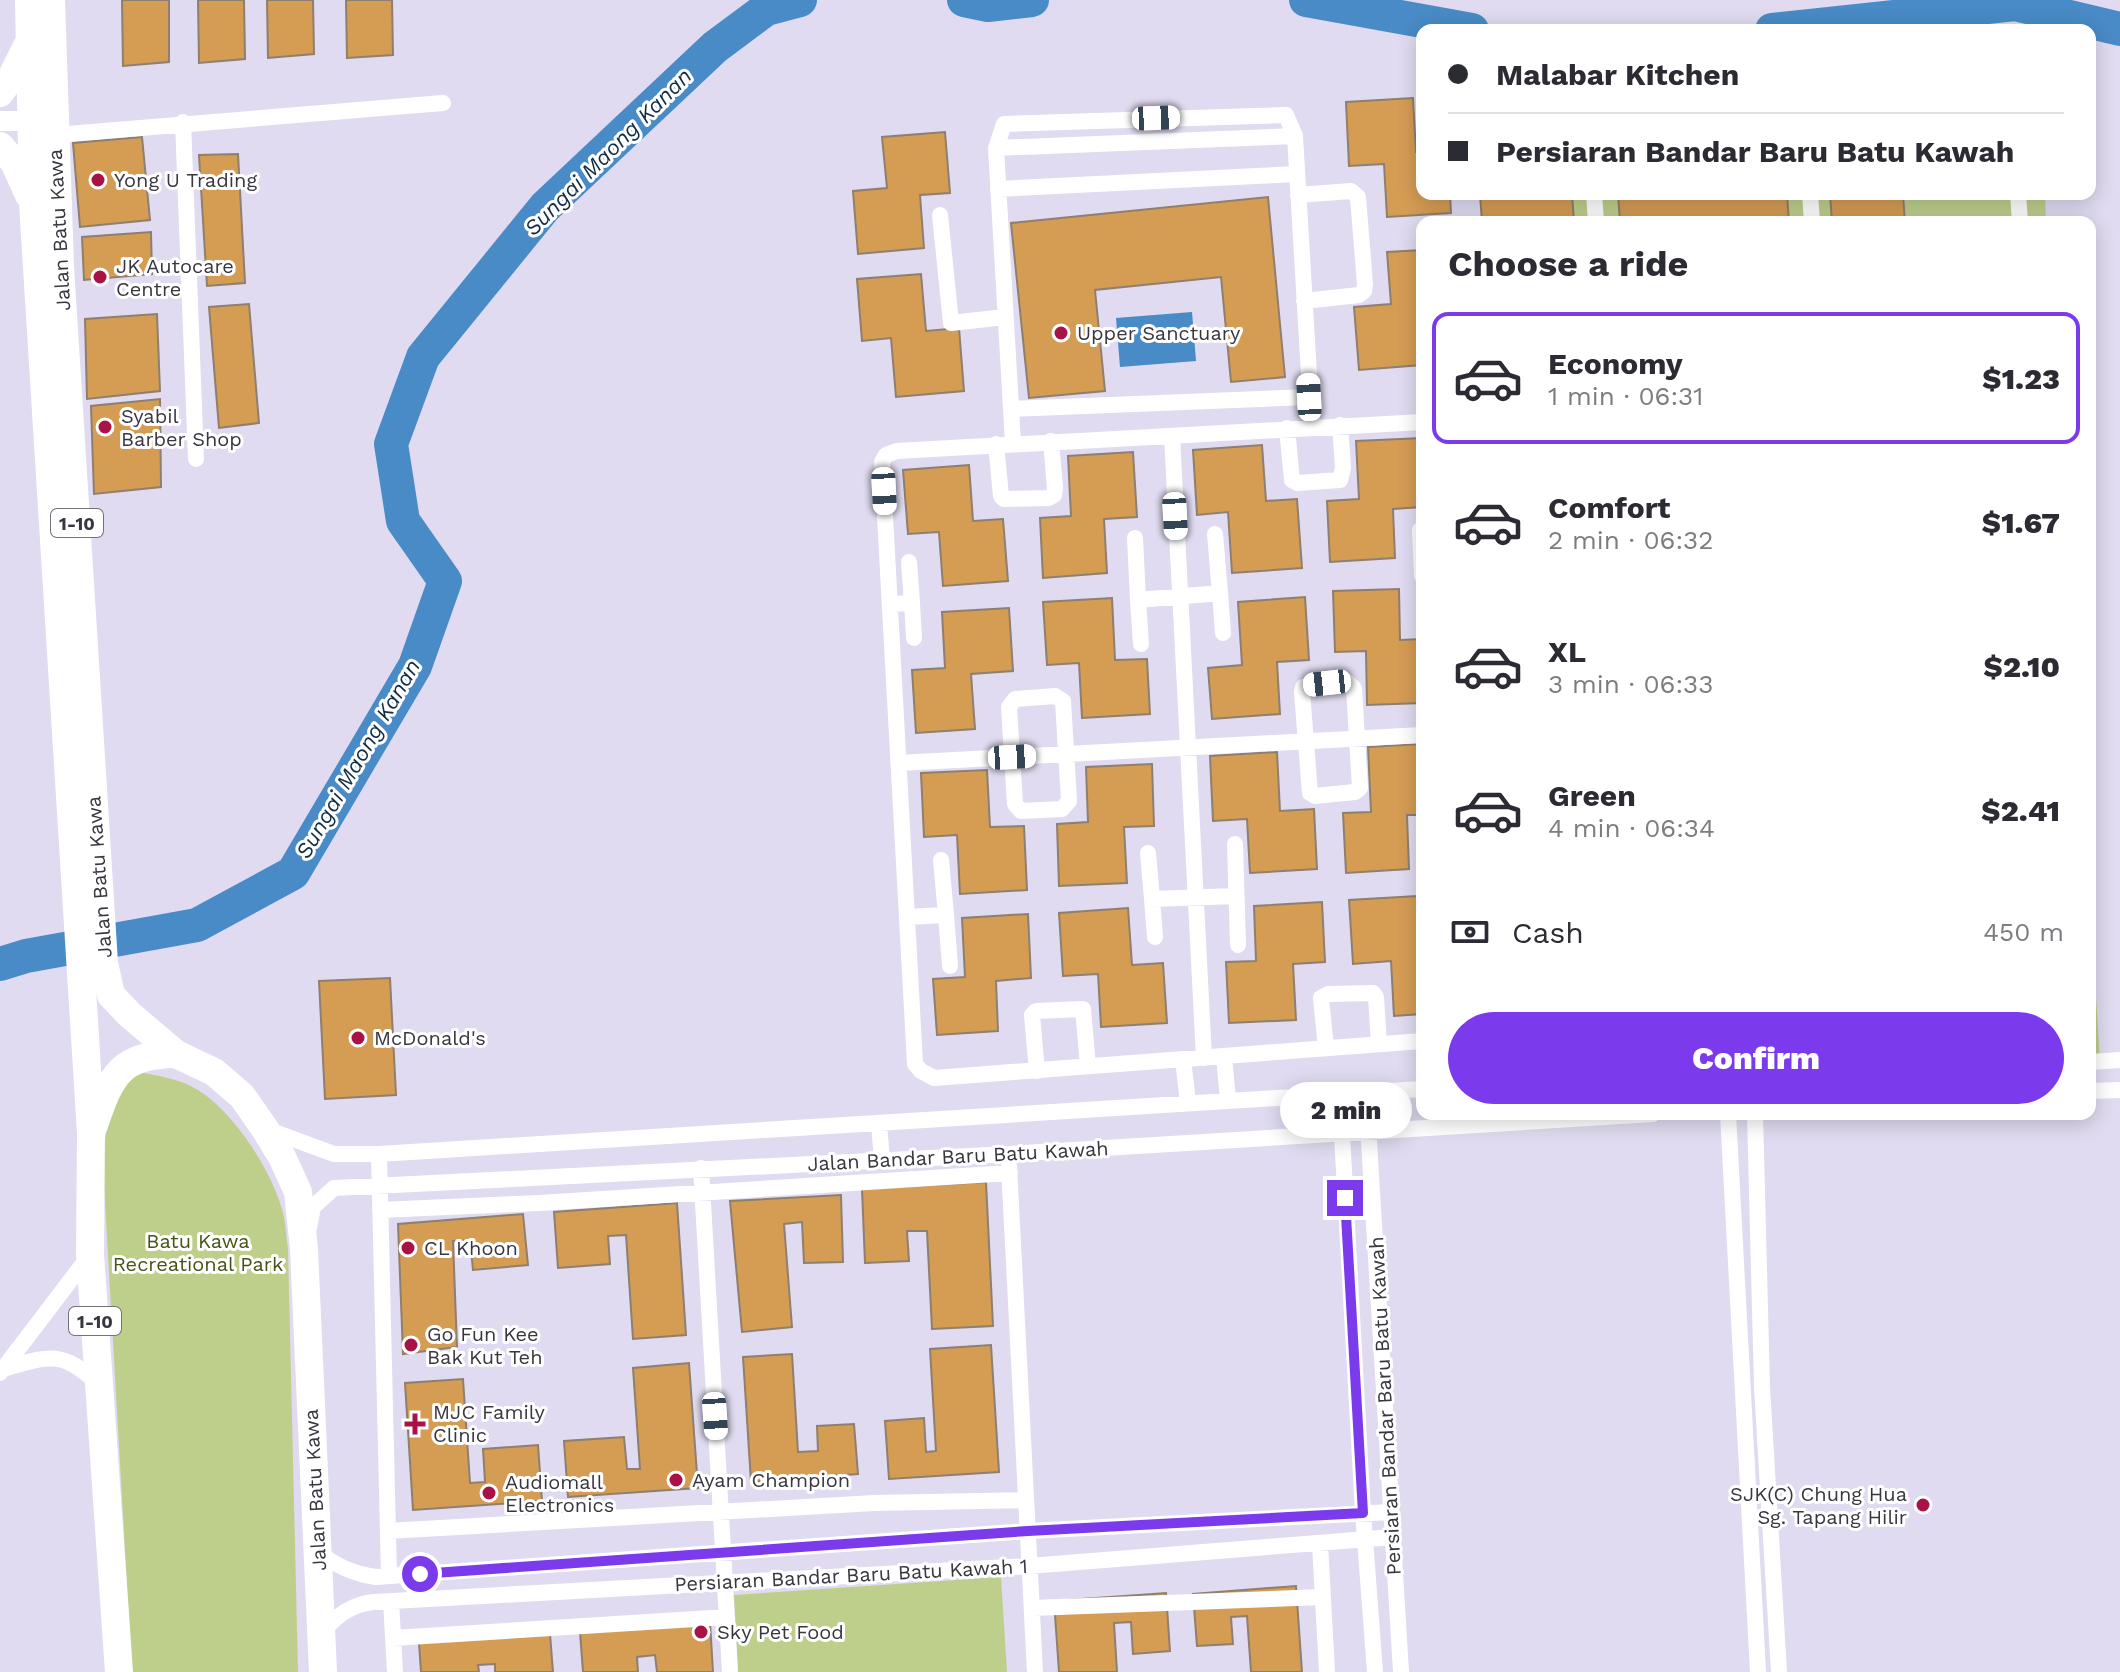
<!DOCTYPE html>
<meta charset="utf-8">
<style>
:root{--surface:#fff;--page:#f2f2f3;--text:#2b2b33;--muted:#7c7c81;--line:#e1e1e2;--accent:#7c3aed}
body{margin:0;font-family:"Work Sans",sans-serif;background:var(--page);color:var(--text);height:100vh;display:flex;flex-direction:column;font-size:30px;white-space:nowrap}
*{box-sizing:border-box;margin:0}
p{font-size:26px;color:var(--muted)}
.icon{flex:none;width:44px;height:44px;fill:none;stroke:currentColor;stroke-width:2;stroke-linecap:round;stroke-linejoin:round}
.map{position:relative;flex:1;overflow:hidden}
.panel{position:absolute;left:1416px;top:216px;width:680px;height:904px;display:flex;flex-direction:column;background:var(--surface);border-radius:16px;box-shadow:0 4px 20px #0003}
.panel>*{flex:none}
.hud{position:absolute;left:1416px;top:24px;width:680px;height:176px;border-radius:16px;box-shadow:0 4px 20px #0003;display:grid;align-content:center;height:176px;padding:0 32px;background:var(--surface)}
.end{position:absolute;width:36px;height:36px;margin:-18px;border:10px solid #7c3aed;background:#fff;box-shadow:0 0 0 4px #fff}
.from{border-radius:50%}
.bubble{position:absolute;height:56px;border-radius:28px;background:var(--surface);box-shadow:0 4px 20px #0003;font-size:26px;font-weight:800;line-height:56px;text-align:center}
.car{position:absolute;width:24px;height:48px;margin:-24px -12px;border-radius:10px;box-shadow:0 0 6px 2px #0007;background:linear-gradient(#fff 24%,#345 0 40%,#fff 0 76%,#345 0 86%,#fff 0)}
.hud b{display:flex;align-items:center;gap:28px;height:76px;font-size:30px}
.hud b+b{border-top:2px solid var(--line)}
.hud i{width:20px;height:20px;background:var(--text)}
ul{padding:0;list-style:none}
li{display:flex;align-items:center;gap:24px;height:132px;margin:0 16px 12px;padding:0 16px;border:4px solid transparent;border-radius:16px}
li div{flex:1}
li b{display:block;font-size:30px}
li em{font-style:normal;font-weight:800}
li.on{border-color:var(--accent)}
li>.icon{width:72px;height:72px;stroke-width:1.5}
h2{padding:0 32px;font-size:36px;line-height:96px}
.pay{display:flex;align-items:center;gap:20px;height:88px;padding:0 32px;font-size:30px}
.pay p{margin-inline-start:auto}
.cta{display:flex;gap:16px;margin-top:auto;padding:16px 32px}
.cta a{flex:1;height:92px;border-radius:48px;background:var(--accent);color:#fff;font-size:32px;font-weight:800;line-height:92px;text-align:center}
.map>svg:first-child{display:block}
.green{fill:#becf8c}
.water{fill:#498bc6}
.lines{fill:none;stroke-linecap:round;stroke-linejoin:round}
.river{stroke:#498bc6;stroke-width:34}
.building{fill:#d59c54;stroke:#8e7f6f;stroke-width:2}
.minor{stroke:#fff;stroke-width:16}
.tertiary{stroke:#fff;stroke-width:20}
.trunk{stroke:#fff;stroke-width:28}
.route{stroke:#7c3aed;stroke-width:10}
.poi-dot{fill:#a81245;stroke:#fff;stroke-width:3}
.labels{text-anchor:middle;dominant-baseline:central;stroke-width:6;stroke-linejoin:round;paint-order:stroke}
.shield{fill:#fff;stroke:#747279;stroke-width:2}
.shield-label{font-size:18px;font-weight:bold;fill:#38363f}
.poi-label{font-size:20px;fill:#38363f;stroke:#fff;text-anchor:start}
.street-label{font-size:20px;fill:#38363f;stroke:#fff}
.park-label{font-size:20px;fill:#475416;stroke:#fff}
.water-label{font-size:22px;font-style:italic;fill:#112d46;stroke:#fff}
</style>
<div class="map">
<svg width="2120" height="1672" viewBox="0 0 2120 1672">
<rect width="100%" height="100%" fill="#e0dbf0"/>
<path class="green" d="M1559,194H1619L1620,222H1560Z
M1787,194H1811L1812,222H1789Z
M1812,194H1831L1833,222H1814Z
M1904,194H2045L2046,222H1906Z
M2090,902L2100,1062H2090Z
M139,1072C158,1076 181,1079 198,1090C235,1113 275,1175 284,1217C286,1227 286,1238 288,1248L298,1672H132L102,1151L117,1088Z
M1001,1577L1007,1672H738L734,1595Z"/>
<path class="water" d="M1192,312L1196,361L1120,367L1116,318Z"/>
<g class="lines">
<path class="river" d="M964,0L988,5L1032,0
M1306,0L1472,30
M1772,30L2015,4L2120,29
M0,964L26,956L197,925L293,873L415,666L445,581L403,521L391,444L423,357L545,207L715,47L766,9L800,0"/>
</g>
<path class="building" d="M122,0H169V62L123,66Z
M198,0H244L245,59L199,63Z
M267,0H313L314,54L268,58Z
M346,0H392L393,55L347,58Z
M1413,98L1416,152H1422V194H1450L1451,213L1387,217L1384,164L1349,166L1346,102Z
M945,132L950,193L920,195L924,248L858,254L853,191L887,188L882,137Z
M142,137L150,220L80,227L73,143Z
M238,154L245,283L207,286L199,155Z
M1480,194H1572L1574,222H1482Z
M1618,194H1787L1789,222H1620Z
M1830,194H1903L1905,222H1832Z
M1268,197L1285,377L1231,382L1221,277L1095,290L1105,391L1029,398L1011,223Z
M151,232L152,274L84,280L82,237Z
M1422,250V365L1359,370L1354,307L1391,304L1387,252Z
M921,274L926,331L959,328L964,391L896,397L891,338L862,341L857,279Z
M249,304L259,423L219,428L209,307Z
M157,314L160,391L87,399L85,319Z
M160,399L161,487L94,494L91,406Z
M1422,438V507L1393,509L1395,558L1330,562L1327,501L1359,499L1356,441Z
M1262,445L1266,501L1297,499L1302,568L1232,573L1228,512L1197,515L1193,450Z
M1133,452L1137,517L1104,519L1107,573L1043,578L1040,518L1071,516L1068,456Z
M969,465L973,521L1003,519L1008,581L943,586L939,532L908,534L903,470Z
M1399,589L1400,640L1422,639V703L1367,705L1366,651L1335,652L1333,591Z
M1305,597L1309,660L1277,662L1280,714L1212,719L1208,668L1242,665L1238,602Z
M1112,598L1115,660L1147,659L1150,714L1082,718L1079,663L1047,665L1043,602Z
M1009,608L1013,671L971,674L975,729L916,733L912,670L945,668L942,612Z
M1422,744V815H1407L1409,869L1346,873L1343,813L1371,812L1368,747Z
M1277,752L1280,811L1314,809L1317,869L1250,873L1247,819L1213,821L1210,756Z
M1152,764L1154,826L1124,827L1127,883L1059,886L1057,824L1088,822L1086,767Z
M987,770L990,827L1024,826L1027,890L960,894L957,835L924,837L921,773Z
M1417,896L1422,953V1014L1394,1016L1391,961L1353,964L1349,900Z
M1322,902L1325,962L1293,964L1296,1020L1229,1023L1226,962L1256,961L1254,906Z
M1128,908L1132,965L1163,963L1167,1023L1101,1027L1098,974L1063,976L1059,913Z
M1028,914L1031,978L996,981L998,1031L937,1035L933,979L965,977L962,918Z
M390,978L396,1095L325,1099L319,981Z
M986,1182L993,1326L932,1329L927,1231H907L909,1261L865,1263L862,1189Z
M841,1195L843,1262L804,1263L802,1222L784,1224L792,1327L742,1332L730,1201Z
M677,1203L686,1335L633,1339L626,1235L608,1236L610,1264L558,1268L554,1212Z
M523,1214L528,1265L473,1270L470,1240L453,1241L457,1347L403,1354L398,1224Z
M991,1345L999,1472L889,1479L885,1421L924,1418L926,1452L936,1451L930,1349Z
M792,1354L798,1452L818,1451L817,1426L854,1424L858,1474L751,1482L743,1357Z
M689,1363L698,1488L568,1497L564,1441L624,1437L627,1469H640L633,1368Z
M463,1379L470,1483L485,1482L483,1449L538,1445L542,1501L413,1510L405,1383Z
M1296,1586L1302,1672H1251L1247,1616L1231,1617L1233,1644L1197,1646L1193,1594Z
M1166,1593L1170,1651L1133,1654L1131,1622L1114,1623L1117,1672H1059L1054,1601Z
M710,1622L713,1672H657L655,1655L637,1657L638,1672H583L580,1632Z
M550,1634L553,1672H495V1664L478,1665L479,1672H421L419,1643Z"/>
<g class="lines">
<path class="minor" d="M183,122L196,459
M55,135L443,103
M996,148L1295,136
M998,189L1297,174
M1594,194L1596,222
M1810,194L1812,222
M2018,194L2020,222
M1298,195L1351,191L1358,197L1365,284L1364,291L1359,295L1304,301
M940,215L951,323L1005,317
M1012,409L1309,397
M1422,422L897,451L886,455L882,462L915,1064L921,1071L934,1078L1422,1041
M1287,428L1292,480L1298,483L1340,480L1343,468L1340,425
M1172,436L1204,1058
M1013,443L996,148L1004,124L1286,115L1295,136L1312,426
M996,444L1001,496L1004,499L1049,498L1054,495L1055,488L1051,441
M1420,530L1422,576
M1215,534L1220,593
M1135,538L1138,600L1220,593L1223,633
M909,562L912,603
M1138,600L1141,644
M890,604L912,603L914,638
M1346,681L1354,688L1360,788L1355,792L1315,796L1310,793L1302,692L1303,687L1309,685Z
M1055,696L1063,701L1069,801L1062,809L1021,811L1015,804L1009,707L1015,699Z
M899,763L1422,735
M1235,844L1238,945
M1148,853L1152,899L1236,896
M941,860L946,915
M1152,899L1155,937
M907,917L946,915L950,966
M1326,1048L1321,998L1328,994L1373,993L1376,997L1379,1044
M1224,1056L1228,1100
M1183,1059L1188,1103
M2090,1062L2120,1060
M1037,1071L1032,1015L1036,1011L1083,1009L1088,1066
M2090,1091L2120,1090
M1366,1092L1401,1672
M1336,1093L1342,1135L1363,1513L1375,1672
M1728,1114L1758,1672
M1755,1114L1762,1387L1779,1672
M879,1124L882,1160
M266,1129L334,1154H379L1422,1089
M379,1154L389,1576
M1009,1166L1035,1672
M701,1168L730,1672
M380,1210L539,1203L1010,1173
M309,1228L313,1207L334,1188L1009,1154L1653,1114
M3,1369C49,1356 62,1349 99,1385
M0,1373L89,1256
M388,1531L874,1503L1026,1500
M1320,1544L1327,1672
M318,1552C336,1566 353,1574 376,1577L1028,1531L1391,1512
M391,1601L395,1672
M1032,1608L1323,1597
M321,1635C335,1616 351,1604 374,1602L1029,1566L1393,1537
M393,1638L727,1617"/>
<path class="tertiary" d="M0,121H43"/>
<path class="trunk" d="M29,0L33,203L91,1133L90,1254L119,1672
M51,0L60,267L104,963L111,995L129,1014L176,1054L214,1072L242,1096L265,1129L282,1157L298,1192L304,1249L323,1672
M0,93L11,78L29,42
M0,146L14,162L29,195
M94,1125C111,1075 120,1055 176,1054"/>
</g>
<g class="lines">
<path class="route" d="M420,1574L1028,1531L1363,1513L1345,1198"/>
</g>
<g class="poi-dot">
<circle cx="98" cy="180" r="8"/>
<circle cx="100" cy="277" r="8"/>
<circle cx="1061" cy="333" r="8"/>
<circle cx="105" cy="427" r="8"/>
<circle cx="358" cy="1038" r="8"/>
<circle cx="408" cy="1248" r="8"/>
<circle cx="411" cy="1345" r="8"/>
<path d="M411 1412h8v8h8v8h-8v8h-8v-8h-8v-8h8z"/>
<circle cx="676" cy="1480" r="8"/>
<circle cx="489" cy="1493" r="8"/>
<circle cx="1923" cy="1505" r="8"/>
<circle cx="701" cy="1632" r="8"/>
</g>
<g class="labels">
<g class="shield">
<rect x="51" y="509" width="52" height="28" rx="6"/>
<rect x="69" y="1307" width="52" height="28" rx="6"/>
</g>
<g class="shield-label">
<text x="77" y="523">1-10</text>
<text x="95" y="1321">1-10</text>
</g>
<g class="poi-label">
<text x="114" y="180">Yong U Trading</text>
<text x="116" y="266">JK Autocare<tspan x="116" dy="23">Centre</tspan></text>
<text x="1077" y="333">Upper Sanctuary</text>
<text x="121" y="416">Syabil<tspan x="121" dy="23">Barber Shop</tspan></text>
<text x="374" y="1038">McDonald's</text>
<text x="424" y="1248">CL Khoon</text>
<text x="427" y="1334">Go Fun Kee<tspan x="427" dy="23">Bak Kut Teh</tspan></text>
<text x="433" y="1412">MJC Family<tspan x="433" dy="23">Clinic</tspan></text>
<text x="692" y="1480">Ayam Champion</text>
<text x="505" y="1482">Audiomall<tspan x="505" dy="23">Electronics</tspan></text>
<text x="1907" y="1494" text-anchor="end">SJK(C) Chung Hua<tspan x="1907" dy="23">Sg. Tapang Hilir</tspan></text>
<text x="717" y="1632">Sky Pet Food</text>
</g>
<g class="street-label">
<text transform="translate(59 230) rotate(-93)">Jalan Batu Kawa</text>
<text transform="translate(99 877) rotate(-94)">Jalan Batu Kawa</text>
<text transform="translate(958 1156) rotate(-3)">Jalan Bandar Baru Batu Kawah</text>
<text transform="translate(1385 1406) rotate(-93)">Persiaran Bandar Baru Batu Kawah</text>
<text transform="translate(315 1490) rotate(-93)">Jalan Batu Kawa</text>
<text transform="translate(851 1575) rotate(-3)">Persiaran Bandar Baru Batu Kawah 1</text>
</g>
<g class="park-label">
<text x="198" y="1241">Batu Kawa<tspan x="198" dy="23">Recreational Park</tspan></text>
</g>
<g class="water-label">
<text transform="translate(608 152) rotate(-45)">Sungai Maong Kanan</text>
<text transform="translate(358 759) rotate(-60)">Sungai Maong Kanan</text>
</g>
</g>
</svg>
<i class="end from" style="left:420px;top:1574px"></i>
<i class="end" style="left:1345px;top:1198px"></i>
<div class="bubble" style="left:1280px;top:1082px;width:132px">2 min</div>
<i class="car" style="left:1156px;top:118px;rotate:88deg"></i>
<i class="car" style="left:1309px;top:397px;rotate:357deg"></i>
<i class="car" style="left:884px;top:491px;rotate:177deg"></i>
<i class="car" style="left:1175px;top:516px;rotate:177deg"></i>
<i class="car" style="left:1327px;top:683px;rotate:264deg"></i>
<i class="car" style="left:1012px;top:757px;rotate:87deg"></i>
<i class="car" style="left:715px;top:1416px;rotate:176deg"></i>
<div class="hud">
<b><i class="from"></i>Malabar Kitchen</b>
<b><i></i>Persiaran Bandar Baru Batu Kawah</b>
</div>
<section class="panel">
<h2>Choose a ride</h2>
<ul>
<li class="on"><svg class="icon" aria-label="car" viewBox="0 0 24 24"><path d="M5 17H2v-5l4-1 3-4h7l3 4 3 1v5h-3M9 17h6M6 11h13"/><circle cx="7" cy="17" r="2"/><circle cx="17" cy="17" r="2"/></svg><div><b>Economy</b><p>1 min · 06:31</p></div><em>$1.23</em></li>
<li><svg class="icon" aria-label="car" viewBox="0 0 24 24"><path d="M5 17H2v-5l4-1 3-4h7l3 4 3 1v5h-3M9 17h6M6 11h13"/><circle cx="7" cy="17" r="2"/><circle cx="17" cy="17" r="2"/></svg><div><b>Comfort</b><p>2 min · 06:32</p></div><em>$1.67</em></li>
<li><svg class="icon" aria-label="car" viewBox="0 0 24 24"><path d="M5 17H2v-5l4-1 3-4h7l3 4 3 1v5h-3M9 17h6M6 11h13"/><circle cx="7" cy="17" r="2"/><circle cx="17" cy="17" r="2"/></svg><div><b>XL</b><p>3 min · 06:33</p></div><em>$2.10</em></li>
<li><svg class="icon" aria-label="car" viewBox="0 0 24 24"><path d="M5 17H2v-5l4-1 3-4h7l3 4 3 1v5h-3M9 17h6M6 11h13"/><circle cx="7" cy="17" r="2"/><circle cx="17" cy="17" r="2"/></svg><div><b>Green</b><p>4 min · 06:34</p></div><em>$2.41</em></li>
</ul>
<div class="pay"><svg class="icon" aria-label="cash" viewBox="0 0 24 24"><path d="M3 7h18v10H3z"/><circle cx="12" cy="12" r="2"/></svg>Cash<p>450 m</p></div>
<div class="cta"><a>Confirm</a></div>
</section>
</div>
